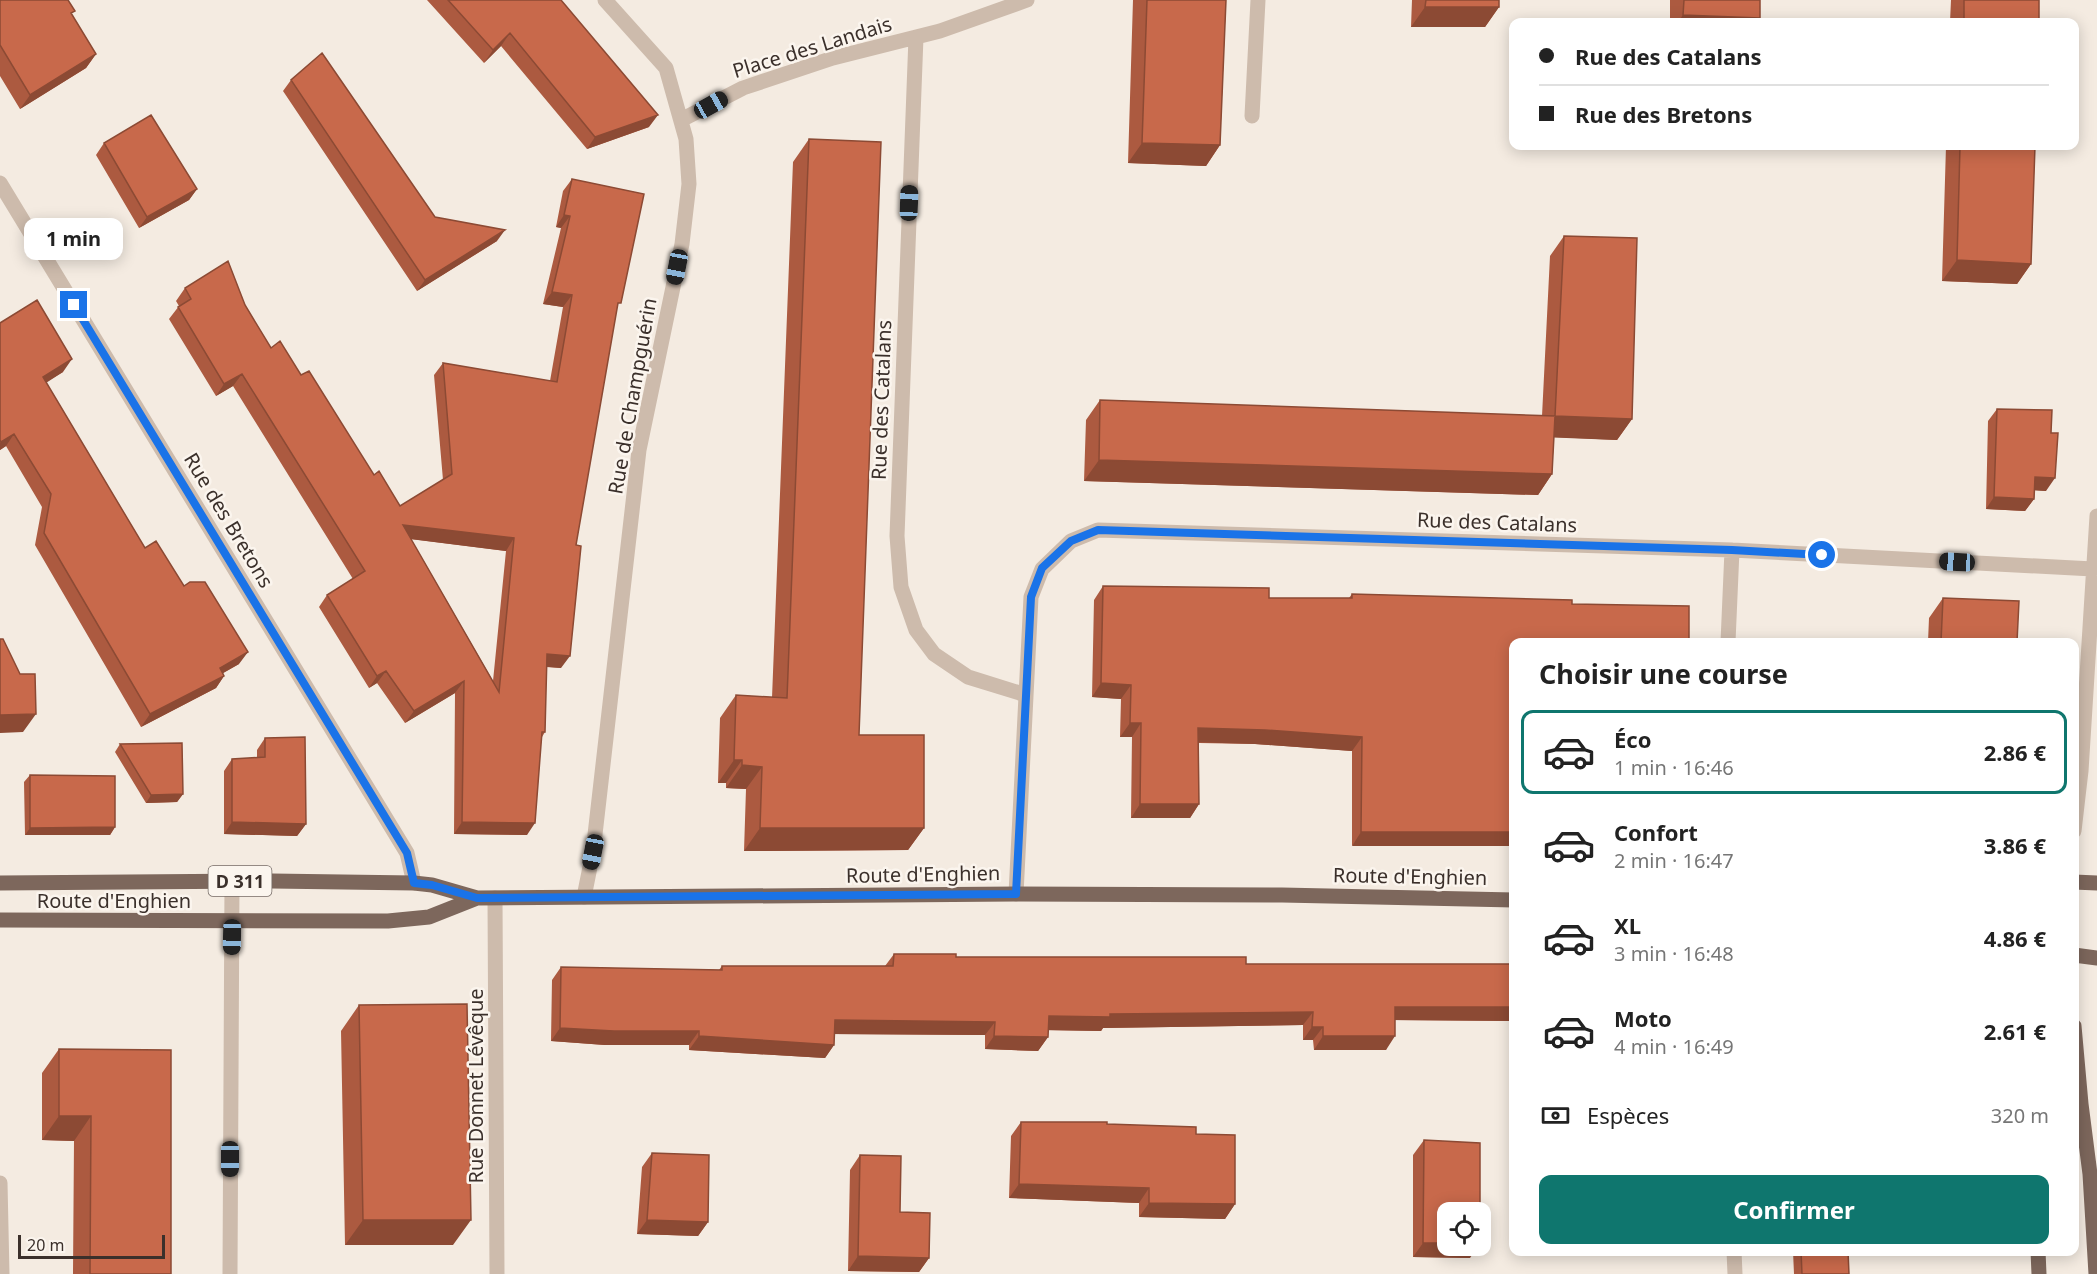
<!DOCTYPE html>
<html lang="fr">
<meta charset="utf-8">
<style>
:root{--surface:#fff;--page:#f6f6f6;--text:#222;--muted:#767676;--line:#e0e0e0;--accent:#0f766e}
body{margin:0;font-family:"Noto Sans",sans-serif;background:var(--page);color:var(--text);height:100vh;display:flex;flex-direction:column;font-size:22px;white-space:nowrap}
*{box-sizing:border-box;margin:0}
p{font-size:20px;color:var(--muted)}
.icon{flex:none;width:33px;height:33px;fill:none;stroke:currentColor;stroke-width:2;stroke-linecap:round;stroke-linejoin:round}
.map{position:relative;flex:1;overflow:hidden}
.panel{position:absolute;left:1509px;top:638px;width:570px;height:618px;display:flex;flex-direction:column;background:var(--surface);border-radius:12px;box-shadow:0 3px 15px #0003}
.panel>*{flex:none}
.top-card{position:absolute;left:1509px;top:18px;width:570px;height:132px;border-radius:12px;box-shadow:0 3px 15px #0003;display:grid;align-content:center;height:132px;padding:0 30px;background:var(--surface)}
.tools{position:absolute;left:1437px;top:1202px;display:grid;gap:12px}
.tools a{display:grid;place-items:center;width:54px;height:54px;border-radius:12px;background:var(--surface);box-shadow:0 3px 15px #0003;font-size:30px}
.scale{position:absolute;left:18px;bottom:15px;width:147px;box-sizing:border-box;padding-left:6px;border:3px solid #3b302b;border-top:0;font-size:16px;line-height:21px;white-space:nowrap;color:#3b302b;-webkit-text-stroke:4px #fbf5ee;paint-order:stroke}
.end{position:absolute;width:27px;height:27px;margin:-14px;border:8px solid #1a73e8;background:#fff;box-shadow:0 0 0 3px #fff}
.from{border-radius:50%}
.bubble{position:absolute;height:42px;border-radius:12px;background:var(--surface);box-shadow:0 3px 15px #0003;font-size:20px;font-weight:700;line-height:42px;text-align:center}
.car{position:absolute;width:18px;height:36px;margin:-18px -9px;border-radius:8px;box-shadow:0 0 4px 2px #0007;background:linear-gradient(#222 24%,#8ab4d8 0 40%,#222 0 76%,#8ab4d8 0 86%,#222 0)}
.top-card b{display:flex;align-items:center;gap:21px;height:57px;font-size:22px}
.top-card b+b{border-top:2px solid var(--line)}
.top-card i{width:15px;height:15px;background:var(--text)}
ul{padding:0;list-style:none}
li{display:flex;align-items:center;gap:18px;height:84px;margin:0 12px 9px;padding:0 18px;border:3px solid transparent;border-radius:12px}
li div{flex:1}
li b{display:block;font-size:22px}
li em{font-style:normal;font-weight:700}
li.selected{border-color:var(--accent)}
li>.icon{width:54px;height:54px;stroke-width:1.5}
h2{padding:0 30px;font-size:27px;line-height:72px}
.pay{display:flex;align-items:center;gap:15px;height:66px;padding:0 30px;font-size:22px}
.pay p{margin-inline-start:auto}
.primary-button{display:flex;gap:12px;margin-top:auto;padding:12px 30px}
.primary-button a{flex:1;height:69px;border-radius:12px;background:var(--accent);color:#fff;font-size:24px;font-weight:700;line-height:69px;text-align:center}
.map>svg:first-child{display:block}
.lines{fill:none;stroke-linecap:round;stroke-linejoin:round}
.minor{stroke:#cdbbac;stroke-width:15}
.major{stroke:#7d675c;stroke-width:15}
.wall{fill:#ac5a40;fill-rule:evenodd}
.shaded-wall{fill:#8c4a34}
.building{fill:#c8694b;stroke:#8c4a34;stroke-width:1.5;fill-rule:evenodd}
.route{stroke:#1a73e8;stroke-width:8}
.labels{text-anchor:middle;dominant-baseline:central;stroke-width:5;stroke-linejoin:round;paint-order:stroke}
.shield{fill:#fbf5ee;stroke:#756b66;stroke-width:1.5}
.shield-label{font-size:18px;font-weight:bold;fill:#3b302b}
.street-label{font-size:20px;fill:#3b302b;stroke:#fbf5ee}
</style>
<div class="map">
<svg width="2097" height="1274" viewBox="0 0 2097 1274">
<rect width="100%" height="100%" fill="#f4ebe1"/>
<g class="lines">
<path class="minor" d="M916,37L897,536L901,587L916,630L934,654L968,677L1026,695
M1252,116L1258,0
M681,120L743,88L833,58L940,31L1027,0
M0,183L407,853L414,883
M1728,642L1732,550
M2074,831L2081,771L2097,516
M1016,894L1031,597L1042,569L1071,541L1098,530L1732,550L2093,569
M584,897L593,852L639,450L682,244L689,184L686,139L666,68L605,0
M495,898L497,1274
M0,1183L2,1274
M1734,1251L1735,1274
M230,1274L232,881"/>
<path class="major" d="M2074,882L2097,883
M0,883L272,881L414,883L432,885L477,898L1016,894L1282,895L1514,900
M0,920L388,921L429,917L477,898
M2074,955L2097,958
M2074,1026L2081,1104L2090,1174L2096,1274
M2038,1251L2039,1274"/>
</g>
<path class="wall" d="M427,0H561L649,127L587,149L501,46L484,63Z
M1133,0H1226L1220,145L1206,166L1128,163Z
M1412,0H1499V7L1485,27H1411Z
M1670,0H1760L1756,22H1670Z
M1951,0H2039V22H1950Z
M0,1L72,15L96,54L86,68L20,109L0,76Z
M291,80L435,217L497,241L417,291L283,91Z
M809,139L859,735L924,828L908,850L744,851L746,789L726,788V783H718L720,718L736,695L772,698L793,162Z
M104,143L197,189L189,200L139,228L96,155Z
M1946,146H2035L2031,264L2017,284L1942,281Z
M572,179L616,311L576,545L561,668L546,667L545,732L542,737L527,835L454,834L455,693L405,723L377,683L369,688L319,607L327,595L353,579L233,386L216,396L169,319L179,306L176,301L185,288L245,305L271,348L301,375L374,475L400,506L443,480L434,375L443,363L550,381L563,307L543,304L561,228L556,227L563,191ZM411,539L506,551L493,681Z
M1564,236L1632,419L1617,440L1554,437L1552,474L1538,495L1084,481L1086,420L1100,400L1542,416L1550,256Z
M0,323L63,372L46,382L145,548L184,586L239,664L223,673L224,676L216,688L141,727L35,545L42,507L6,446L0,450Z
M1997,409L2051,433L2046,491L2035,490L2034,499L2025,511L1986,509L1988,421Z
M1103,586L1269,598H1349L1352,594L1572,600L1352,846V751L1255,744L1199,743V804L1190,818H1131L1132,737H1120L1121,699L1092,697L1094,600Z
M1943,598L2017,642H1928L1929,618Z
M265,738L306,824L297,836L224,834V771L232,759L257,758V750Z
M120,744L183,794L177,802L146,803L115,752Z
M30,775L115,827L110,835H25L24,782Z
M894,954L956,957L1246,964H1514V1021L1395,1020L1386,1050H1314L1313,1040H1303V1025L1103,1028L1101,1031L1048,1030V1037L1038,1051L985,1049V1035L834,1034V1045L825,1058L689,1050V1045H605L551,1041L552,980L561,967L719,970L722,966H885Z
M359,1005L453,1245H345L341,1031Z
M59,1049L171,1274H73L74,1141L42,1140V1073Z
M1021,1122L1107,1124L1196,1134L1235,1204L1225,1219L1139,1217V1203L1009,1198L1011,1136Z
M1424,1140L1470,1258L1413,1257V1155Z
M652,1153L708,1222L698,1236L637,1234L642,1167Z
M860,1155L900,1212L929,1258L919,1272L848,1271L850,1170Z
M1793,1251H1848L1849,1274H1794Z"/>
<path class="shaded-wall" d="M1425,7H1499L1485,27H1411Z
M1683,15L1760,18L1756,22H1678Z
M510,33L501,46L484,63L493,50Z
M96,54L86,68L20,109L30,95Z
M658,115L649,127L587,149L595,137Z
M1142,143L1220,145L1206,166L1128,163Z
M197,189L189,200L139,228L147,217Z
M564,215L570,216L561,228L556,227Z
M505,230L497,241L417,291L425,280Z
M1957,260L2031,264L2017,284L1942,281Z
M552,292L572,295L563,307L543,304Z
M72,359L63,372L35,390L43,377Z
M242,374L233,386L216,396L224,384Z
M1555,416L1632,419L1617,440L1541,437Z
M14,434L6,446L0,450V443L1,442Z
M1099,460L1552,474L1538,495L1084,481Z
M2035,477L2055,478L2046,491L2027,490Z
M1994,497L2034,499L2025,511L1986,509Z
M403,525L514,538L506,551L394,537Z
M248,652L239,664L211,680L220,668Z
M547,654L570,656L561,668L538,666Z
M386,671L377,683L369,688L377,676Z
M224,676L216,688L141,727L150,714Z
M464,681L455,693L405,723L414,711Z
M1101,683L1131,685L1121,699L1092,697Z
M36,714L23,732L0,733V715Z
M1130,723H1141L1132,737H1120Z
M1198,728L1265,730L1362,737L1352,751L1255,744L1189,742Z
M734,760H742L726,783H718Z
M742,765L762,767L746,789L726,788Z
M183,794L177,802L146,803L151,795Z
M1140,804H1199L1190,818H1131Z
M232,822L306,824L297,836L224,834Z
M462,822L535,823L527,835L454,834Z
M115,827L110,835H25L30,828Z
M760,828H924L908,850L744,851Z
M1361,832H1514V846H1352Z
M1395,1007H1514V1021L1386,1020Z
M1313,1012L1303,1025L1103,1028L1101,1031L1039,1030L1049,1016L1110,1014Z
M835,1020L995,1022L985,1035L825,1034Z
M1312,1027H1323L1313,1040H1303Z
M560,1028L699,1031L689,1045H605L551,1041Z
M699,1036L834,1045L825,1058L689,1050Z
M994,1036L1048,1037L1038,1051L985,1049Z
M1323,1036H1395L1386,1050H1314Z
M59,1116H91L74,1141L42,1140Z
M1019,1184L1149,1188L1139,1203L1009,1198Z
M1149,1203L1235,1204L1225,1219L1139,1217Z
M363,1220H471L453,1245H345Z
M647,1220L708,1222L698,1236L637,1234Z
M1423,1243H1448V1245H1479L1470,1258L1413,1257Z
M858,1256L929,1258L919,1272L848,1271Z"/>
<path class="building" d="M1,0H68L75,11L71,13L96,54L30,95L0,45V1Z
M448,0H561L658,115L595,137L510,33L493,50Z
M1147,0H1226L1220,145L1142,143Z
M1426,0H1499V7H1425Z
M1684,0H1760V18L1683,15Z
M1964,0H2039V22H1964Z
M322,53L435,217L505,230L425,280L291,80Z
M151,115L197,189L147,217L104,143Z
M809,139L881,142L859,735H924V828H760L762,767L742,765V760H734L736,695L787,698Z
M1960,146H2035L2031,264L1957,260Z
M572,179L644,194L621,303H618L576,545L581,546L570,656L547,654L545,732H542L535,823L462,822L464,681L414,711L386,671L377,676L327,595L365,571L242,374L224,384L178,307L191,299L185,288L228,261L245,305L271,348L280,341L301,375L309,371L374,475L379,471L400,506L452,474L443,363L557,382L572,295L552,292L570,216L564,215ZM403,525L514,538L499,692Z
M1564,236L1637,238L1632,419L1555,416Z
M37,300L72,359L43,377L145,548L156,541L184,586L190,582H205L248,652L220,668L224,676L150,714L44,533L51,494L14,434L1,442L0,440V323Z
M1100,400L1555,416L1552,474L1099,460Z
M1997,409L2052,410L2051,433H2058L2055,478L2035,477L2034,499L1994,497Z
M1103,586L1269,588V598H1352V594L1572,600V604L1689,606V642H1514V832H1361L1362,737L1265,730L1198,728L1199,804H1140L1141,723H1130L1131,685L1101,683Z
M1943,598L2019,601L2017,642H1941Z
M0,639H3L20,674H35L36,714L0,715Z
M305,737L306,824L232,822V759L265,757V738Z
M182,743L183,794L151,795L120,744Z
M30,775L115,776V827L30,828Z
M894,954H956V957H1246V964H1514V1007H1395V1036H1323V1027H1312L1313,1012L1110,1014V1017L1049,1016L1048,1037L994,1036L995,1022L835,1020L834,1045L699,1036V1031H614L560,1028L561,967L722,970V966H893Z
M467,1004L471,1220H363L359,1005Z
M59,1049L171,1050V1274H90L91,1116H59Z
M1021,1122H1107V1124L1196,1127V1134L1235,1135V1204L1149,1203V1188L1019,1184Z
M1424,1140L1480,1143V1212H1448V1243H1423Z
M652,1153L709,1155L708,1222L647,1220Z
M860,1155L901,1156L900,1212L930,1213L929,1258L858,1256Z
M1801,1251H1848L1849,1274H1802Z"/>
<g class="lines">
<path class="route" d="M74,305L407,853L414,883L432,885L477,898L1016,894L1031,597L1042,568L1071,541L1098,530L1732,550L1822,555"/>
</g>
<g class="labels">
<rect class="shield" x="208.5" y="866" width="63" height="30" rx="4.5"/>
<g class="shield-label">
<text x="240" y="881">D 311</text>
</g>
<g class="street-label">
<text transform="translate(812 47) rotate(-17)">Place des Landais</text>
<text transform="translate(632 396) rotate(-80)">Rue de Champguérin</text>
<text transform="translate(881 400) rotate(-88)">Rue des Catalans</text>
<text transform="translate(229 520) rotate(59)">Rue des Bretons</text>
<text transform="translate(1497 522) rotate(2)">Rue des Catalans</text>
<text transform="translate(923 874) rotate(-1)">Route d'Enghien</text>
<text transform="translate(1410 876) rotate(1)">Route d'Enghien</text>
<text x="114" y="900">Route d'Enghien</text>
<text transform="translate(475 1086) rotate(-90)">Rue Donnet Lévêque</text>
</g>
</g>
</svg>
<div class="tools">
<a><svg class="icon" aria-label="locate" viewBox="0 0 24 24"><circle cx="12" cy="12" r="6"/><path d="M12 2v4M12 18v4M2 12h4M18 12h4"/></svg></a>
</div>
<div class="scale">20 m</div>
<i class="end from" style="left:1822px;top:555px"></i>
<i class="end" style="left:74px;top:305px"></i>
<div class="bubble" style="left:24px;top:218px;width:99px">1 min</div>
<i class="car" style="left:711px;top:105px;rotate:61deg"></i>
<i class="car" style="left:909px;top:203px;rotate:2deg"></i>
<i class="car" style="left:677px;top:267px;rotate:191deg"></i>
<i class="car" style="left:1957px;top:562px;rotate:273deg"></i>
<i class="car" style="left:593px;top:852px;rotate:191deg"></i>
<i class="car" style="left:232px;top:937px;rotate:181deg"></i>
<i class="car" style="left:230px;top:1159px;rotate:180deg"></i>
<div class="top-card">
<b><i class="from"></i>Rue des Catalans</b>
<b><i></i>Rue des Bretons</b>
</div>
<section class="panel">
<h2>Choisir une course</h2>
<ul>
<li class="selected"><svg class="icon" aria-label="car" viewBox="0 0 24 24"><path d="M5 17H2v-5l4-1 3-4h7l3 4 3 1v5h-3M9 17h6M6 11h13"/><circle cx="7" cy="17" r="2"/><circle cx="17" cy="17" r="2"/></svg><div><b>Éco</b><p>1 min · 16:46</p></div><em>2.86 €</em></li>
<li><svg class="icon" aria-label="car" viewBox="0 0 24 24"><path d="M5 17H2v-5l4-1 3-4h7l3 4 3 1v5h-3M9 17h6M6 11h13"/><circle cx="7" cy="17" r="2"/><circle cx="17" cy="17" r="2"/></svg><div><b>Confort</b><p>2 min · 16:47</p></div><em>3.86 €</em></li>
<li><svg class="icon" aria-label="car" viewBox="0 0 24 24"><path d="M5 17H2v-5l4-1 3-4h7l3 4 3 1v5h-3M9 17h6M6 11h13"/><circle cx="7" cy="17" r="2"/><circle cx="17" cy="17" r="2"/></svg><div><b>XL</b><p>3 min · 16:48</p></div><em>4.86 €</em></li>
<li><svg class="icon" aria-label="car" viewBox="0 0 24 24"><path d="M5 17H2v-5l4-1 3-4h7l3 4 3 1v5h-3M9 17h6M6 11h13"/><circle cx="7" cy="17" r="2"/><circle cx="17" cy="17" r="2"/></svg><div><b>Moto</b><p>4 min · 16:49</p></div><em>2.61 €</em></li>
</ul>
<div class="pay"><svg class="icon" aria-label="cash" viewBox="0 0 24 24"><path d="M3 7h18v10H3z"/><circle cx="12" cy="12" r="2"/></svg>Espèces<p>320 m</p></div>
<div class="primary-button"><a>Confirmer</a></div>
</section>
</div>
